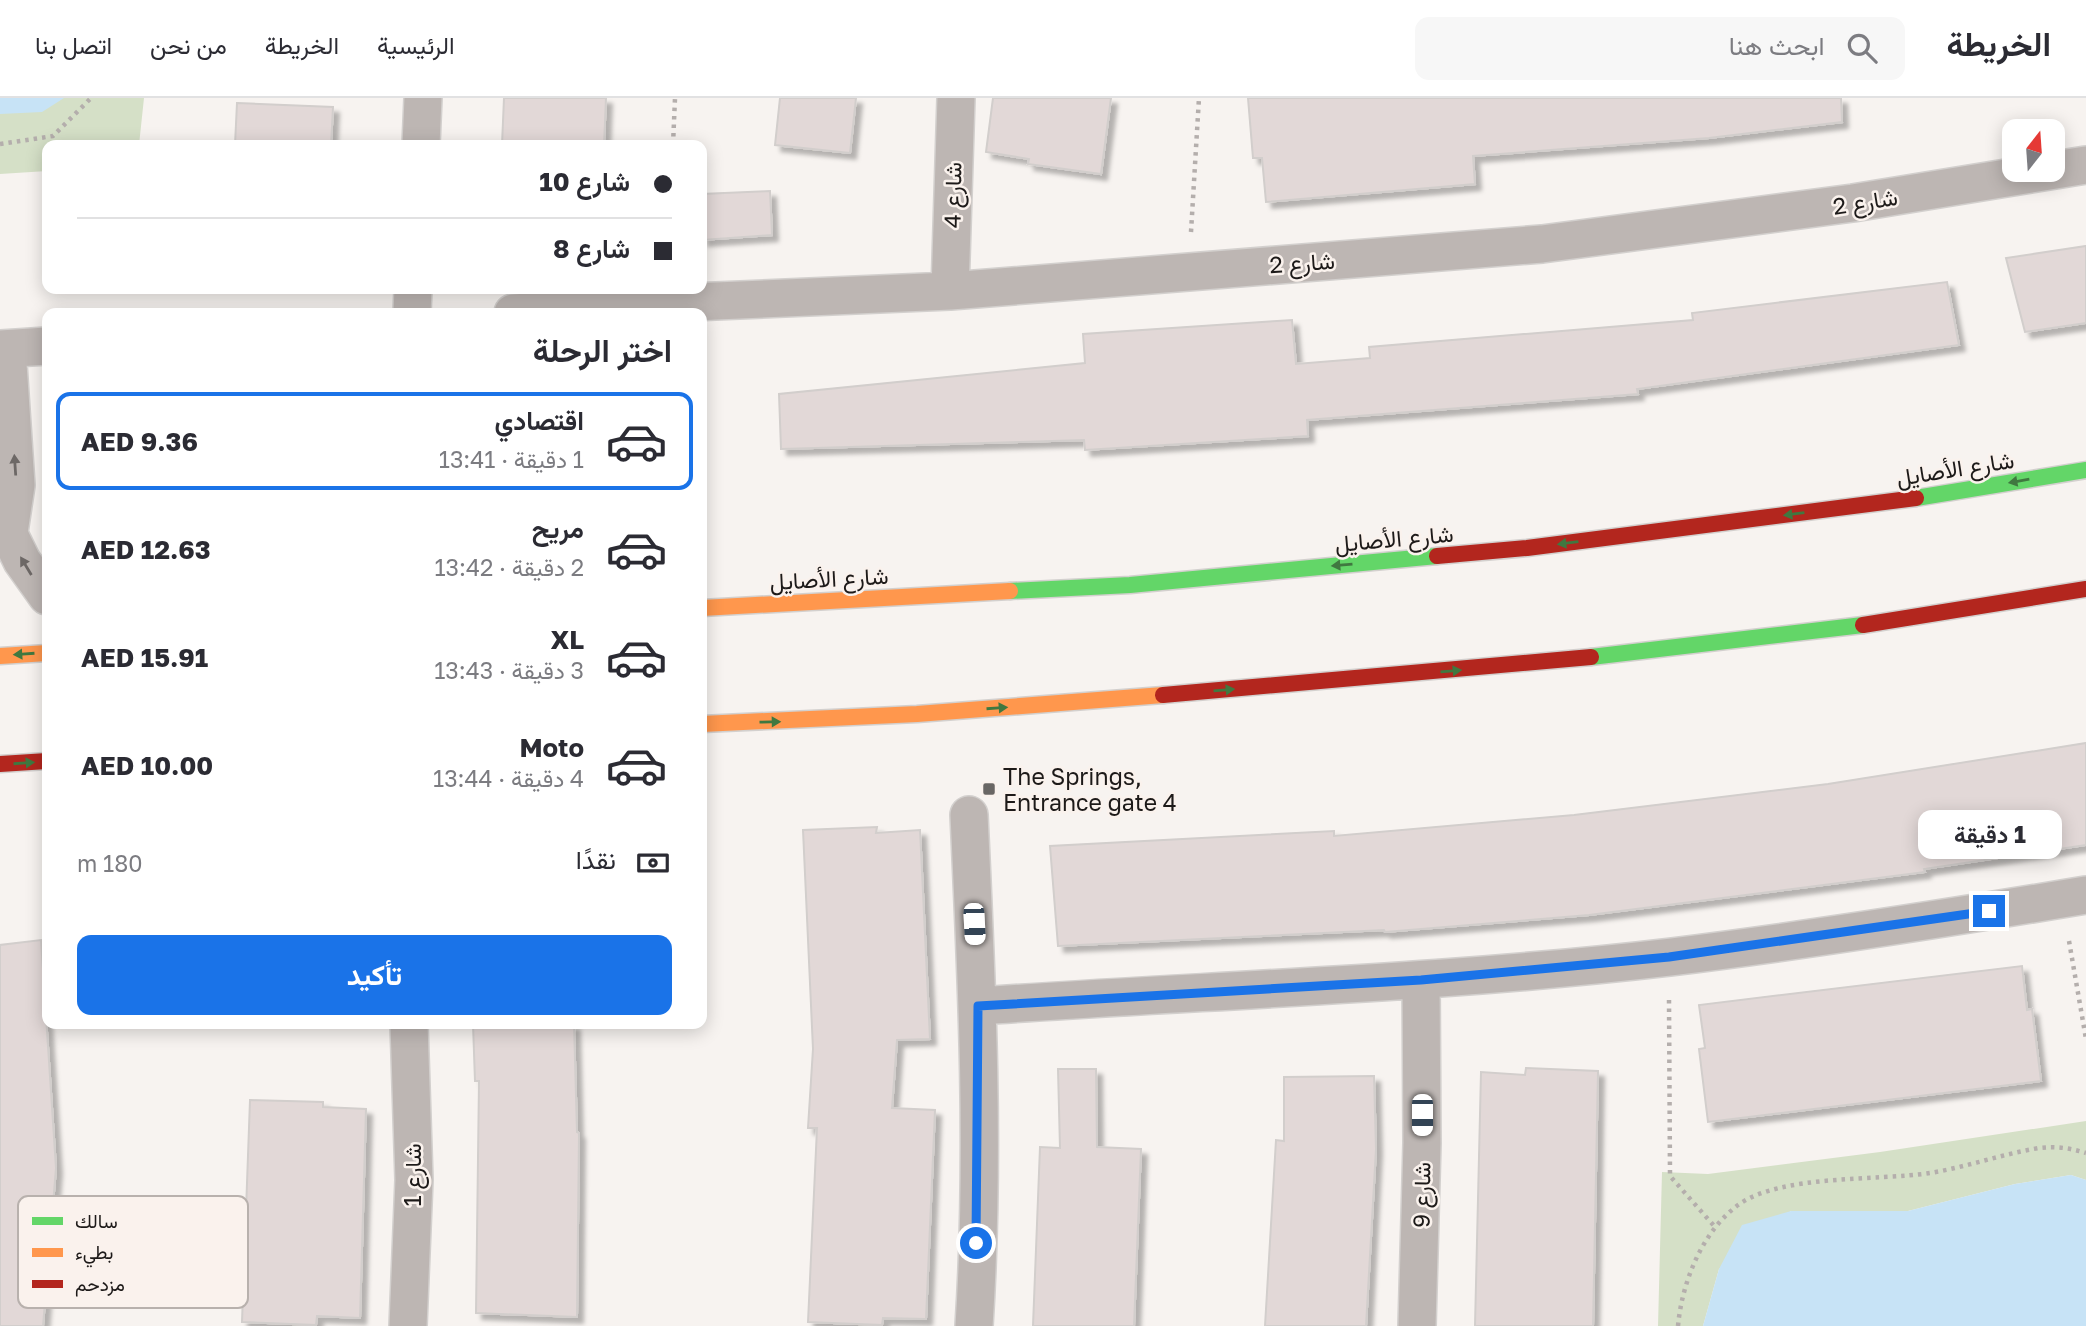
<!DOCTYPE html>
<html lang="ar">
<meta charset="utf-8">
<style>
:root{--surface:#fff;--page:#f7f7f7;--text:#2b2b33;--muted:#7c7c81;--line:#e1e1e2;--accent:#1a73e8}
body{margin:0;font-family:"Golos Text",Vazirmatn,sans-serif;background:var(--page);color:var(--text);direction:rtl;height:100vh;display:flex;flex-direction:column;font-size:26px;white-space:nowrap}
*{box-sizing:border-box;margin:0}
p{font-size:23px;color:var(--muted)}
.icon{flex:none;width:38px;height:38px;fill:none;stroke:currentColor;stroke-width:2;stroke-linecap:round;stroke-linejoin:round}
.map{position:relative;flex:1;overflow:hidden;direction:ltr}
.details{position:absolute;left:42px;top:210px;width:665px;height:721px;display:flex;flex-direction:column;background:var(--surface);border-radius:14px;box-shadow:0 4px 18px #0003;direction:rtl}
.details>*{flex:none}
.top-card{position:absolute;left:42px;top:42px;width:665px;height:154px;border-radius:14px;box-shadow:0 4px 18px #0003;direction:rtl;display:grid;align-content:center;height:154px;padding:0 35px;background:var(--surface)}
.needle{width:46px;rotate:17deg}
.buttons{position:absolute;left:2002px;top:21px;display:grid;gap:14px}
.buttons a{display:grid;place-items:center;width:63px;height:63px;border-radius:14px;background:var(--surface);box-shadow:0 4px 18px #0003;font-size:35px}
.end{position:absolute;width:32px;height:32px;margin:-16px;border:9px solid #1a73e8;background:#fff;box-shadow:0 0 0 4px #fff}
.from{border-radius:50%}
.bubble{position:absolute;height:49px;border-radius:14px;background:var(--surface);box-shadow:0 4px 18px #0003;font-size:23px;font-weight:700;line-height:49px;text-align:center;direction:rtl}
.car{position:absolute;width:21px;height:42px;margin:-21px -10px;border-radius:9px;box-shadow:0 0 5px 2px #0007;background:linear-gradient(#fff 24%,#345 0 40%,#fff 0 76%,#345 0 86%,#fff 0)}
.top-card b{display:flex;align-items:center;gap:24px;height:66px;font-size:26px}
.top-card b+b{border-top:2px solid var(--line)}
.top-card i{width:18px;height:18px;background:var(--text)}
ul{padding:0;list-style:none}
li{display:flex;align-items:center;gap:21px;height:98px;margin:0 14px 10px;padding:0 21px;border:4px solid transparent;border-radius:14px}
li div{flex:1}
li b{display:block;font-size:26px}
li em{font-style:normal;font-weight:700}
li.active{border-color:var(--accent)}
li>.icon{width:63px;height:63px;stroke-width:1.5}
h2{padding:0 35px;font-size:32px;line-height:84px}
.pay{display:flex;align-items:center;gap:18px;height:77px;padding:0 35px;font-size:26px}
.pay p{margin-inline-start:auto}
.button{display:flex;gap:14px;margin-top:auto;padding:14px 35px}
.button a{flex:1;height:80px;border-radius:14px;background:var(--accent);color:#fff;font-size:28px;font-weight:700;line-height:80px;text-align:center}
header{display:flex;align-items:center;gap:42px;box-sizing:border-box;height:98px;padding:0 35px;background:var(--surface);border-bottom:2px solid var(--line)}
header strong{font-size:33px}
nav{display:flex;gap:38px;margin-inline-start:auto;font-size:24px}
.search{width:490px;height:63px;background:var(--page);display:flex;align-items:center;gap:18px;box-sizing:border-box;padding:0 24px;border-radius:14px;color:var(--muted);font-size:26px}
.map>svg:first-child{display:block}
.green{fill:#d5e0c7}
.water{fill:#c7e3f6}
.building{fill:#e2d8d7;stroke:#d2cecc;stroke-width:2;filter:url(#shadow)}
.lines{fill:none;stroke-linecap:round;stroke-linejoin:round}
.street-casing{stroke:#d3d0ce;stroke-width:40}
.fast-casing{stroke:#d3d0ce;stroke-width:19}
.slow-casing{stroke:#d3d0ce;stroke-width:19}
.jam-casing{stroke:#d3d0ce;stroke-width:19}
.path{stroke:#b4aeac;stroke-width:4.5;stroke-dasharray:3.5 5;stroke-linecap:butt}
.street{stroke:#bdb6b3;stroke-width:37}
.fast{stroke:#63d668;stroke-width:16}
.slow{stroke:#ff974d;stroke-width:16}
.jam{stroke:#b3261e;stroke-width:16}
.oneway{fill:#6d6866}
.oneway2{fill:#407840}
.route{stroke:#1a73e8;stroke-width:9}
.poi-dot{fill:#696664;stroke:#faf2ed;stroke-width:2.5}
.labels{text-anchor:middle;dominant-baseline:central;stroke-width:5;stroke-linejoin:round;paint-order:stroke}
.street-label{font-size:23px;fill:#1d1a19;stroke:#faf2ed}
.poi-label{font-size:23px;fill:#1d1a19;stroke:#faf2ed;text-anchor:start}
.key{fill:#faf2ed;stroke:#b8b1ad;stroke-width:2}
.key-label{font-size:19px;fill:#1d1a19}
</style>
<header>
<strong>الخريطة</strong>
<div class="search"><svg class="icon" aria-label="search" viewBox="0 0 24 24"><circle cx="10" cy="10" r="6"/><path d="M15 15l6 6"/></svg>ابحث هنا</div>
<nav><a>الرئيسية</a><a>الخريطة</a><a>من نحن</a><a>اتصل بنا</a></nav>
</header>
<div class="map">
<svg width="2086" height="1228" viewBox="0 0 2086 1228">
<defs>
<filter id="shadow"><feDropShadow dx="6" dy="6" stdDeviation="2" flood-color="#0004"/></filter>
</defs>
<rect width="100%" height="100%" fill="#f7f3f0"/>
<path class="green" d="M0,0H144L139,47H47V73L0,76Z
M2086,1023V1082L2071,1077L2015,1086L1908,1113H1791L1719,1171L1703,1228H1658L1662,1074L1708,1076L1880,1054Z"/>
<path class="water" d="M0,0H64L42,14L0,16Z
M2071,1077L2086,1082V1228H1703L1719,1171L1742,1127L1791,1113H1908L2015,1086Z"/>
<path class="building" d="M504,0H606L604,47H502Z
M780,0H856L850,55L775,47Z
M993,0H1111L1101,76L1028,66L1029,61L986,54Z
M1248,0H1841L1842,24L1709,40L1473,58L1475,86L1266,104L1262,60H1253Z
M237,5L333,9L331,47H235Z
M770,93L772,137L702,142V96Z
M2086,148V225L2025,234L2006,160Z
M1947,184L1959,247L1637,291L1638,296L1307,322L1308,338L1085,352L1084,342L781,351L779,296L1085,265L1083,236L1292,222L1296,266L1370,260L1369,249L1693,222L1692,215Z
M2086,645V747L1924,771L1925,774L1589,817L1385,834L1384,832L1058,848L1050,748L1334,733V738L1574,717L1828,686Z
M877,729L876,735L920,732L930,941L897,942L892,1010L935,1012L926,1221L883,1220L882,1227L808,1224L817,1030H808L813,951L803,732Z
M41,842L56,1070L43,1228H0V847Z
M2022,868L2027,912L2032,911L2041,983L1708,1024L1699,951L1705,950L1699,907Z
M473,926H574L577,1034L579,1035L577,1219L476,1215L479,983H475Z
M1526,970L1598,973L1593,1228H1475L1481,974L1525,977Z
M1058,971H1096L1097,1049L1141,1051L1134,1228H1033L1040,1049L1060,1050Z
M1374,978L1376,1051L1366,1228H1265L1276,1042L1284,1043V979Z
M250,1002L323,1004V1009L366,1011L360,1220L317,1218L316,1227L242,1224Z"/>
<g class="lines">
<g class="street-casing">
<path id="street" d="M421,47L423,0
M950,193L956,0
M412,215L413,191
M513,215L668,205L950,193L1542,146L1853,105L2086,67
M0,251L47,248
M7,251L16,387L9,434
M0,418L22,463L47,498
M969,717C977,887 985,1058 974,1228
M978,908C1209,892 1441,886 1671,859C1810,842 1948,820 2086,797
M408,1228L414,1082L409,926
M1417,1228L1422,1045L1421,882"/>
</g>
<g class="fast-casing">
<path id="fast" d="M1916,400L2086,372
M1010,493L1130,487L1437,458
M1591,559L1863,527"/>
</g>
<g class="slow-casing">
<path id="slow" d="M702,510L1010,493
M0,558L47,555
M702,626L917,616L1163,597"/>
</g>
<g class="jam-casing">
<path id="jam" d="M1437,458L1527,450L1916,400
M1863,527L2086,491
M1163,597L1591,559
M0,666L47,663"/>
</g>
<path class="path" d="M0,46L53,38L91,0
M673,47L675,0
M1191,134L1199,0
M2069,843L2086,941
M1669,902L1670,1078L1715,1129
M1678,1228C1682,1184 1702,1134 1738,1107C1781,1076 1878,1083 1930,1075C1967,1069 2002,1056 2039,1050C2056,1048 2070,1050 2086,1055"/>
<use href="#street" class="street"/>
<use href="#fast" class="fast"/>
<use href="#slow" class="slow"/>
<use href="#jam" class="jam"/>
</g>
<defs><path id="oneway-solid" d="M-6-.8H1V-3.2L6.5 0L1 3.2V.8H-6Z" transform="scale(1.75)"/></defs>
<g class="oneway">
<use href="#oneway-solid" transform="translate(15 367) rotate(-94)"/>
<use href="#oneway-solid" transform="translate(26 468) rotate(-121)"/>
</g>
<g class="oneway2">
<use href="#oneway-solid" transform="translate(2019 383) rotate(170)"/>
<use href="#oneway-solid" transform="translate(1794 416) rotate(173)"/>
<use href="#oneway-solid" transform="translate(1568 445) rotate(173)"/>
<use href="#oneway-solid" transform="translate(1342 467) rotate(175)"/>
<use href="#oneway-solid" transform="translate(24 556) rotate(176)"/>
<use href="#oneway-solid" transform="translate(1451 573) rotate(-5)"/>
<use href="#oneway-solid" transform="translate(1224 592) rotate(-5)"/>
<use href="#oneway-solid" transform="translate(997 610) rotate(-4)"/>
<use href="#oneway-solid" transform="translate(770 624) rotate(-1)"/>
<use href="#oneway-solid" transform="translate(24 665) rotate(-4)"/>
</g>
<g class="lines">
<path class="route" d="M976,1145L978,908L1421,882L1669,859L1989,813"/>
</g>
<rect class="poi-dot" x="982" y="684" width="14" height="14" rx="3.5"/>
<g class="labels">
<g class="street-label">
<text transform="translate(952 97) rotate(-89)">شارع 4</text>
<text transform="translate(1865 103) rotate(-9)">شارع 2</text>
<text transform="translate(1302 164) rotate(-4)">شارع 2</text>
<text transform="translate(1955 370) rotate(-9)">شارع الأصايل</text>
<text transform="translate(1394 440) rotate(-5)">شارع الأصايل</text>
<text transform="translate(829 480) rotate(-3)">شارع الأصايل</text>
<text transform="translate(412 1077) rotate(-90)">شارع 1</text>
<text transform="translate(1421 1097) rotate(-89)">شارع 9</text>
</g>
<g class="poi-label">
<text x="1003" y="678">The Springs,<tspan x="1003" dy="26">Entrance gate 4</tspan></text>
</g>
</g>
<rect x="18" y="1098" width="230" height="112" rx="10" class="key"/>
<rect x="32" y="1119" width="31" height="8" fill="#63d668"/>
<rect x="32" y="1150" width="31" height="9" fill="#ff974d"/>
<rect x="32" y="1182" width="31" height="8" fill="#b3261e"/>
<g class="key-label">
<text x="75" y="1130">سالك</text>
<text x="75" y="1161">بطيء</text>
<text x="75" y="1193">مزدحم</text>
</g>
</svg>
<div class="buttons">
<a><svg class="needle" viewBox="-14 -14 28 28"><path d="M0-13l5 13h-10z" fill="#e53935"/><path d="M0 13l5-13h-10z" fill="#7c7c81"/></svg></a>
</div>
<i class="end from" style="left:976px;top:1145px"></i>
<i class="end" style="left:1989px;top:813px"></i>
<div class="bubble" style="left:1918px;top:712px;width:144px">1 دقيقة</div>
<i class="car" style="left:974px;top:826px;rotate:177deg"></i>
<i class="car" style="left:1422px;top:1017px;rotate:180deg"></i>
<div class="top-card">
<b><i class="from"></i>شارع 10</b>
<b><i></i>شارع 8</b>
</div>
<section class="details">
<h2>اختر الرحلة</h2>
<ul>
<li class="active"><svg class="icon" aria-label="car" viewBox="0 0 24 24"><path d="M5 17H2v-5l4-1 3-4h7l3 4 3 1v5h-3M9 17h6M6 11h13"/><circle cx="7" cy="17" r="2"/><circle cx="17" cy="17" r="2"/></svg><div><b>اقتصادي</b><p>1 دقيقة · 13:41</p></div><em>AED 9.36</em></li>
<li><svg class="icon" aria-label="car" viewBox="0 0 24 24"><path d="M5 17H2v-5l4-1 3-4h7l3 4 3 1v5h-3M9 17h6M6 11h13"/><circle cx="7" cy="17" r="2"/><circle cx="17" cy="17" r="2"/></svg><div><b>مريح</b><p>2 دقيقة · 13:42</p></div><em>AED 12.63</em></li>
<li><svg class="icon" aria-label="car" viewBox="0 0 24 24"><path d="M5 17H2v-5l4-1 3-4h7l3 4 3 1v5h-3M9 17h6M6 11h13"/><circle cx="7" cy="17" r="2"/><circle cx="17" cy="17" r="2"/></svg><div><b>XL</b><p>3 دقيقة · 13:43</p></div><em>AED 15.91</em></li>
<li><svg class="icon" aria-label="car" viewBox="0 0 24 24"><path d="M5 17H2v-5l4-1 3-4h7l3 4 3 1v5h-3M9 17h6M6 11h13"/><circle cx="7" cy="17" r="2"/><circle cx="17" cy="17" r="2"/></svg><div><b>Moto</b><p>4 دقيقة · 13:44</p></div><em>AED 10.00</em></li>
</ul>
<div class="pay"><svg class="icon" aria-label="cash" viewBox="0 0 24 24"><path d="M3 7h18v10H3z"/><circle cx="12" cy="12" r="2"/></svg>نقدًا<p>180 m</p></div>
<div class="button"><a>تأكيد</a></div>
</section>
</div>
